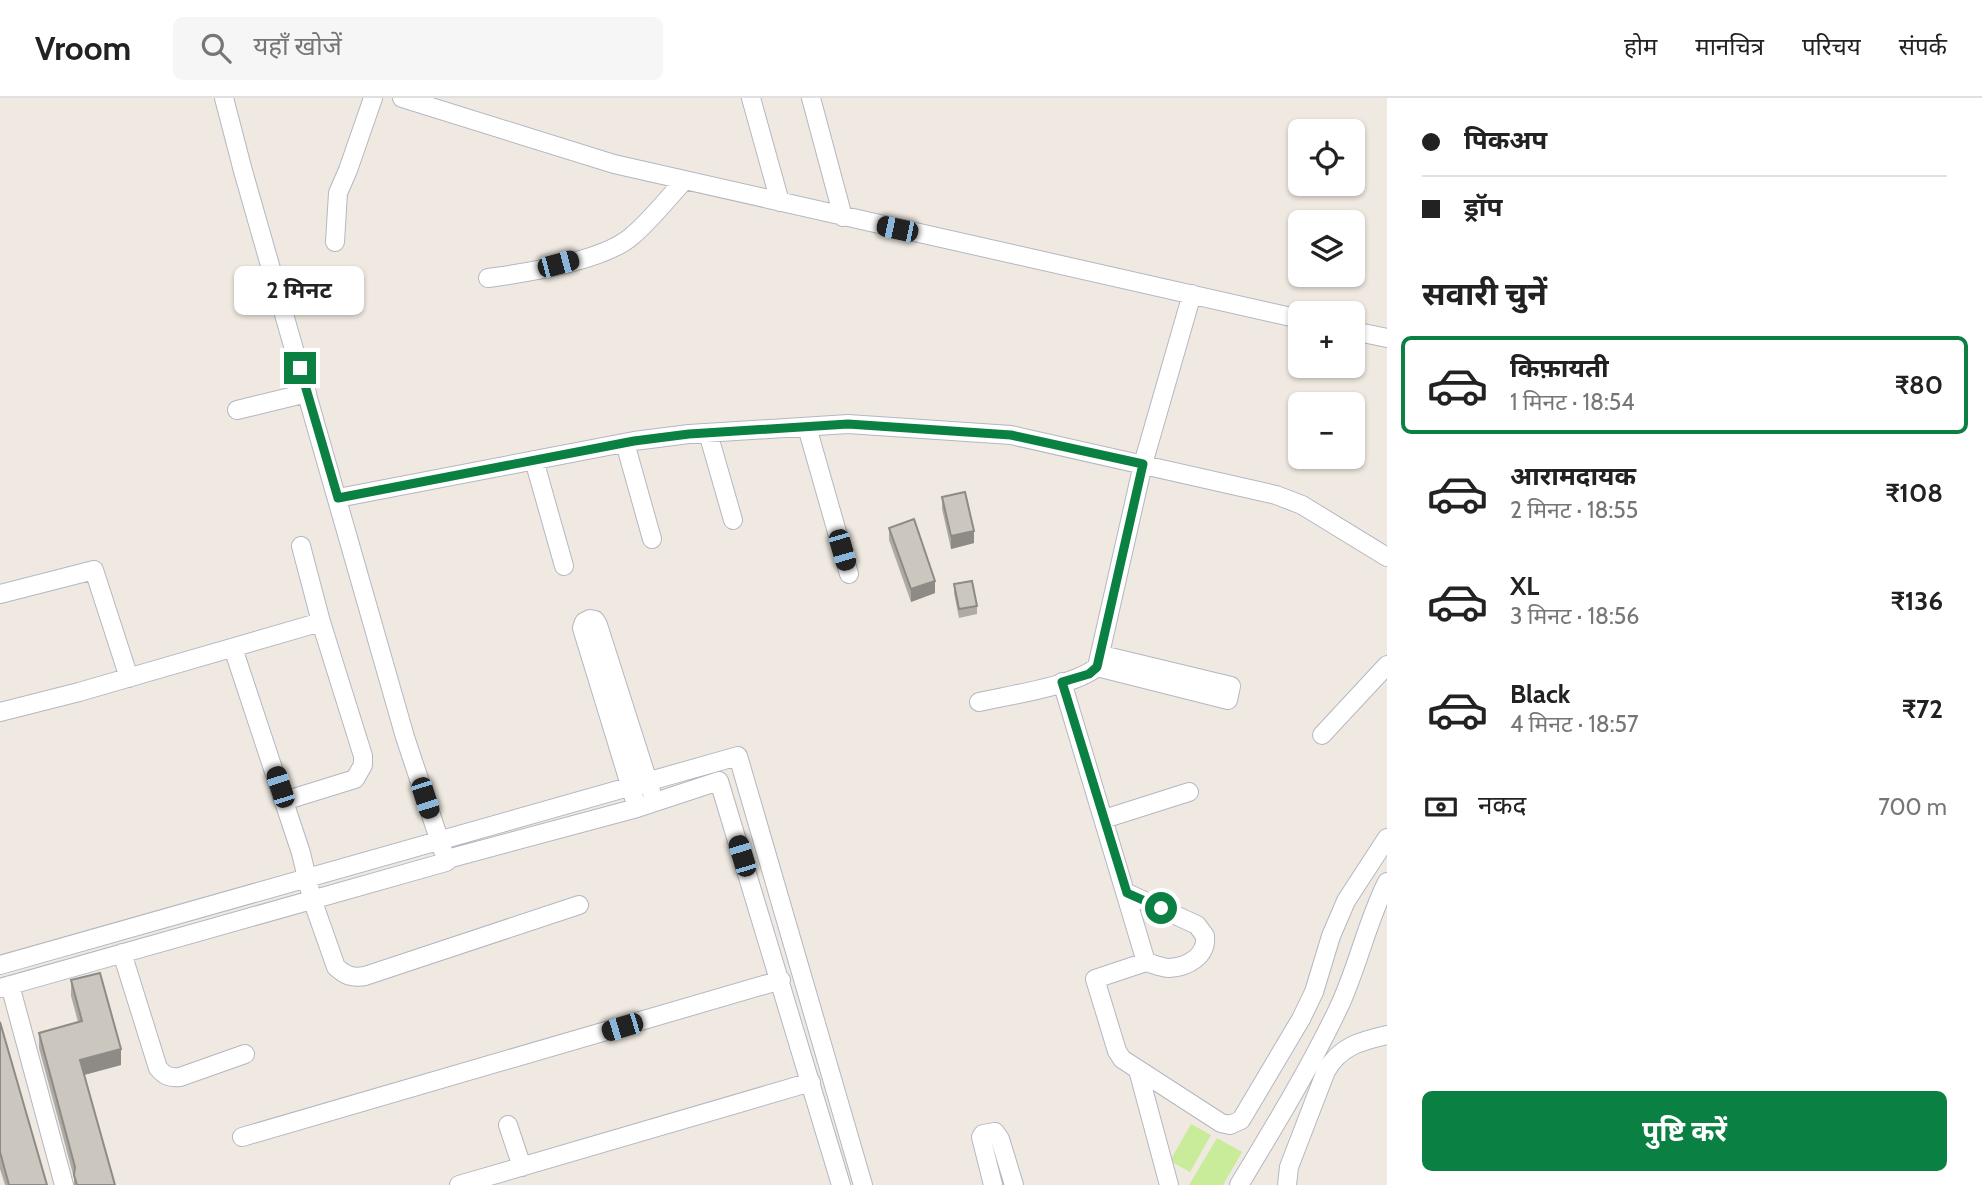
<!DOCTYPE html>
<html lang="hi">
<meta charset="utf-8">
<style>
:root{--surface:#fff;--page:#f6f6f6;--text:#222;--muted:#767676;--line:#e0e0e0;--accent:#0b8043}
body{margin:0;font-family:Cabin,"Noto Sans Devanagari",sans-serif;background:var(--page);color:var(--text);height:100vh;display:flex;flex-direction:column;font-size:26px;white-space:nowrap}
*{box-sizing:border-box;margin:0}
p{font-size:23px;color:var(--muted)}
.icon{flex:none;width:38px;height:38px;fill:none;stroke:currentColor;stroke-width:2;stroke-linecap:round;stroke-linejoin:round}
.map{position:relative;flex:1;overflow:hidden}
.details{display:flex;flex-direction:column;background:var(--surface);width:595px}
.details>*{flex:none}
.top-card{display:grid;align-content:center;height:154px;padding:0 35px;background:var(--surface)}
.controls{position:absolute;left:1288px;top:21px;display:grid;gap:14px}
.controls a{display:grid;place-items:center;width:77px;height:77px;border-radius:10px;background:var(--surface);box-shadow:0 2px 5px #0004;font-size:35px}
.end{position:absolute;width:32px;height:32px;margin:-16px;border:9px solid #0b8043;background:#fff;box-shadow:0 0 0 4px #fff}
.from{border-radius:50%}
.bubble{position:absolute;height:49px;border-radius:10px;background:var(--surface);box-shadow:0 2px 5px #0004;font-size:23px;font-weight:700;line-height:49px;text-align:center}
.car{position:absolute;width:21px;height:42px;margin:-21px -10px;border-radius:9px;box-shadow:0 0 5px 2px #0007;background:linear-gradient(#222 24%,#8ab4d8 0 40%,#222 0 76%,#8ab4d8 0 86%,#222 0)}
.top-card b{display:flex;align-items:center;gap:24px;height:66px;font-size:26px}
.top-card b+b{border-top:2px solid var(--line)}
.top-card i{width:18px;height:18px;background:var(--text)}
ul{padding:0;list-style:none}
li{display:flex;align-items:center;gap:21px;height:98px;margin:0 14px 10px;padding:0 21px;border:4px solid transparent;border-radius:10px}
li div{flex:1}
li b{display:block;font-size:26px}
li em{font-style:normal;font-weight:700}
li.on{border-color:var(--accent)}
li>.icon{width:63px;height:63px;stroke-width:1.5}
h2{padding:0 35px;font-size:32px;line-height:84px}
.pay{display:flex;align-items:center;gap:18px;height:77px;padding:0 35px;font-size:26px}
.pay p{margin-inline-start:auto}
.button{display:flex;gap:14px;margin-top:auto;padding:14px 35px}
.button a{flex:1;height:80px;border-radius:10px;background:var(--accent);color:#fff;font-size:28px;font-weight:700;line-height:80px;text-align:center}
header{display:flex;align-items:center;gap:42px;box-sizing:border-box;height:98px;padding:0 35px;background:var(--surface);border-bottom:2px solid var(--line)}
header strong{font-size:33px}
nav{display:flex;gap:38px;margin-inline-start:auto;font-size:24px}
.search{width:490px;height:63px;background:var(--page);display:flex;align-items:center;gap:18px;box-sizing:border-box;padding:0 24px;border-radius:10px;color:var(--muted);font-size:26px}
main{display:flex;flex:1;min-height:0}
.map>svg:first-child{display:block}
.pitch{fill:#c9ec9a}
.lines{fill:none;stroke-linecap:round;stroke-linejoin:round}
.minor-casing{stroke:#b4b7c1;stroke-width:20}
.minor{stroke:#fff;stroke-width:18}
.wall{fill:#afaba4}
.shaded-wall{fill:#8e8b86}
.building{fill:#cbc7bf;stroke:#8e8b86;stroke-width:2}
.route{stroke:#0b8043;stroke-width:9}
</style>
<header>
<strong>Vroom</strong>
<div class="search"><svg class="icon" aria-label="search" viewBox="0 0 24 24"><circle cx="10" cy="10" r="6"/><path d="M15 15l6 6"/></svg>यहाँ खोजें</div>
<nav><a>होम</a><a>मानचित्र</a><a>परिचय</a><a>संपर्क</a></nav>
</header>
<main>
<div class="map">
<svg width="1387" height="1087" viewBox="0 0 1387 1087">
<rect width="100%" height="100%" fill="#efe9e1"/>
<path class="pitch" d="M1191,1026L1211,1037L1190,1074L1170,1063Z
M1217,1040L1242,1054L1223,1087H1189Z"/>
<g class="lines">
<g class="minor-casing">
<path id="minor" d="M224,0L243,73L405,639L443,753
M402,0L614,66L1300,221
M751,0L780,104
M811,0L843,119
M335,144L338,95L348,72L373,0
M488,180C525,175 604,163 632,138C651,122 667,101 684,83
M1353,233L1387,240
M237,312L307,295
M807,329L849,476
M708,335L733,422
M625,345L652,441
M534,362L564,468
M338,400L634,343L689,336L848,326L1011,337L1276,397L1302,407L1387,459
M0,496L94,472L129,580
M233,550L301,755L312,801L336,869C346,878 352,880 365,878L579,807
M1097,569L1228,602L1231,588L1102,557
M1062,584L1146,864L1095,881L1117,953L1122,961L1221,1025L1230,1027L1241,1022L1301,921L1314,894L1331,838L1346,803L1387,740
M979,604C1010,597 1074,588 1097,569L1143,366L1192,196
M0,614L79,594L321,524
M1322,637L1387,567
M634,700L582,530L584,524L590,521L595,522L598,527L651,693
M284,703L355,681L363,667V658L321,524L301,448
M1104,721L1189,694
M1127,795L1197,827L1205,838C1207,858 1188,869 1169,870C1162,870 1153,866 1146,864
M122,855L158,970C165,978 169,980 180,979L245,956
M0,867L738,658L863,1087
M10,887L64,1087
M0,890L446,764L451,760L637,710L719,683L841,1087
M1138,972L1169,1087
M508,1027L522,1069
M242,1039L781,882
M459,1087L811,984
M993,1087L981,1039L983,1036L995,1034L1000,1041L1014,1087
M1239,1087C1274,1029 1310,970 1339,909C1358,868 1367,824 1387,784
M1287,1087L1289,1069L1326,973C1340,948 1361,943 1387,937"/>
</g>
<use href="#minor" class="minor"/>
</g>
<path class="wall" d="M942,399L974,445L951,451L942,411Z
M889,430L935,495L911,504L889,442Z
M954,486L977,508V516L959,520L954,495Z
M71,882L121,967L84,977L115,1087H74V1080L39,950V935L78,924L71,898Z
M0,924L47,1087H5L0,1071Z"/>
<path class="shaded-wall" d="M974,433V445L951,451V438Z
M935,483V495L911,504V491Z
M121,951V967L80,978V962Z"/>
<path class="building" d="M965,394L974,433L951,438L942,399Z
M914,421L935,483L911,491L889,430Z
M972,483L977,508L959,511L954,486Z
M100,875L121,951L80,962L115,1087H77L74,1077L75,1069L39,935L82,923L71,882Z
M0,924L47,1087H9L0,1054Z"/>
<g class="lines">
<path class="route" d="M300,270L338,400L634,343L689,336L848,326L1011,337L1143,366L1097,569L1089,576L1062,584L1127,795L1161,810"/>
</g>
</svg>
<div class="controls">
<a><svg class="icon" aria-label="locate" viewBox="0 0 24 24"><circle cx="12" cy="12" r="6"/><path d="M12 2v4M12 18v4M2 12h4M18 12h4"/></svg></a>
<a><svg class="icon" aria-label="layers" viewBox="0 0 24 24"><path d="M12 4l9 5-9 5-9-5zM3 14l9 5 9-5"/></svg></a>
<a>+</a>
<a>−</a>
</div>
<i class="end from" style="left:1161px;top:810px"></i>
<i class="end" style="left:300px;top:270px"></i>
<div class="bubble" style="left:234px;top:168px;width:130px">2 मिनट</div>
<i class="car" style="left:897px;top:131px;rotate:282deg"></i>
<i class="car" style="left:558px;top:166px;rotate:75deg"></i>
<i class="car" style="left:842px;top:452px;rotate:164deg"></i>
<i class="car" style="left:280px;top:689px;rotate:342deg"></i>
<i class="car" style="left:425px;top:700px;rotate:162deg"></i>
<i class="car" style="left:742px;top:758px;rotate:343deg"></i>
<i class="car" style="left:622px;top:929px;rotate:253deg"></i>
</div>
<section class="details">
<div class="top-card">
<b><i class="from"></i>पिकअप</b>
<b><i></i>ड्रॉप</b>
</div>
<h2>सवारी चुनें</h2>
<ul>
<li class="on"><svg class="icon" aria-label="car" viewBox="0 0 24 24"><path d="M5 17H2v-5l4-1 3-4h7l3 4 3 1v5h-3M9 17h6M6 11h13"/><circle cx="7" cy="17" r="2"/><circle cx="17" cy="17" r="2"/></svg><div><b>किफ़ायती</b><p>1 मिनट · 18:54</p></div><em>₹80</em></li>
<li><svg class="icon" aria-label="car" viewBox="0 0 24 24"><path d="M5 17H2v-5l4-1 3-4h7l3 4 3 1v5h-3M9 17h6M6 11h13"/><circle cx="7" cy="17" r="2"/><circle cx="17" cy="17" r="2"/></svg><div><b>आरामदायक</b><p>2 मिनट · 18:55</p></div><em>₹108</em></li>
<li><svg class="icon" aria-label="car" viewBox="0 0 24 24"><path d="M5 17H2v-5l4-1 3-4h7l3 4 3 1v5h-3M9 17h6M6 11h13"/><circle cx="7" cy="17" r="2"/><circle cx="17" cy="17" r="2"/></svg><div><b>XL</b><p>3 मिनट · 18:56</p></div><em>₹136</em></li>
<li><svg class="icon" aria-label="car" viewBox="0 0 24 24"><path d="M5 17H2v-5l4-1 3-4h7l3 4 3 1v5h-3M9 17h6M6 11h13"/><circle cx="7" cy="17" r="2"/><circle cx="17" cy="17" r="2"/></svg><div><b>Black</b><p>4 मिनट · 18:57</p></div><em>₹72</em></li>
</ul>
<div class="pay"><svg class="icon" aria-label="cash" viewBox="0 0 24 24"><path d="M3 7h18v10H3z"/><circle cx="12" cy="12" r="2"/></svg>नकद<p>700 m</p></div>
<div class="button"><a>पुष्टि करें</a></div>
</section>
</main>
